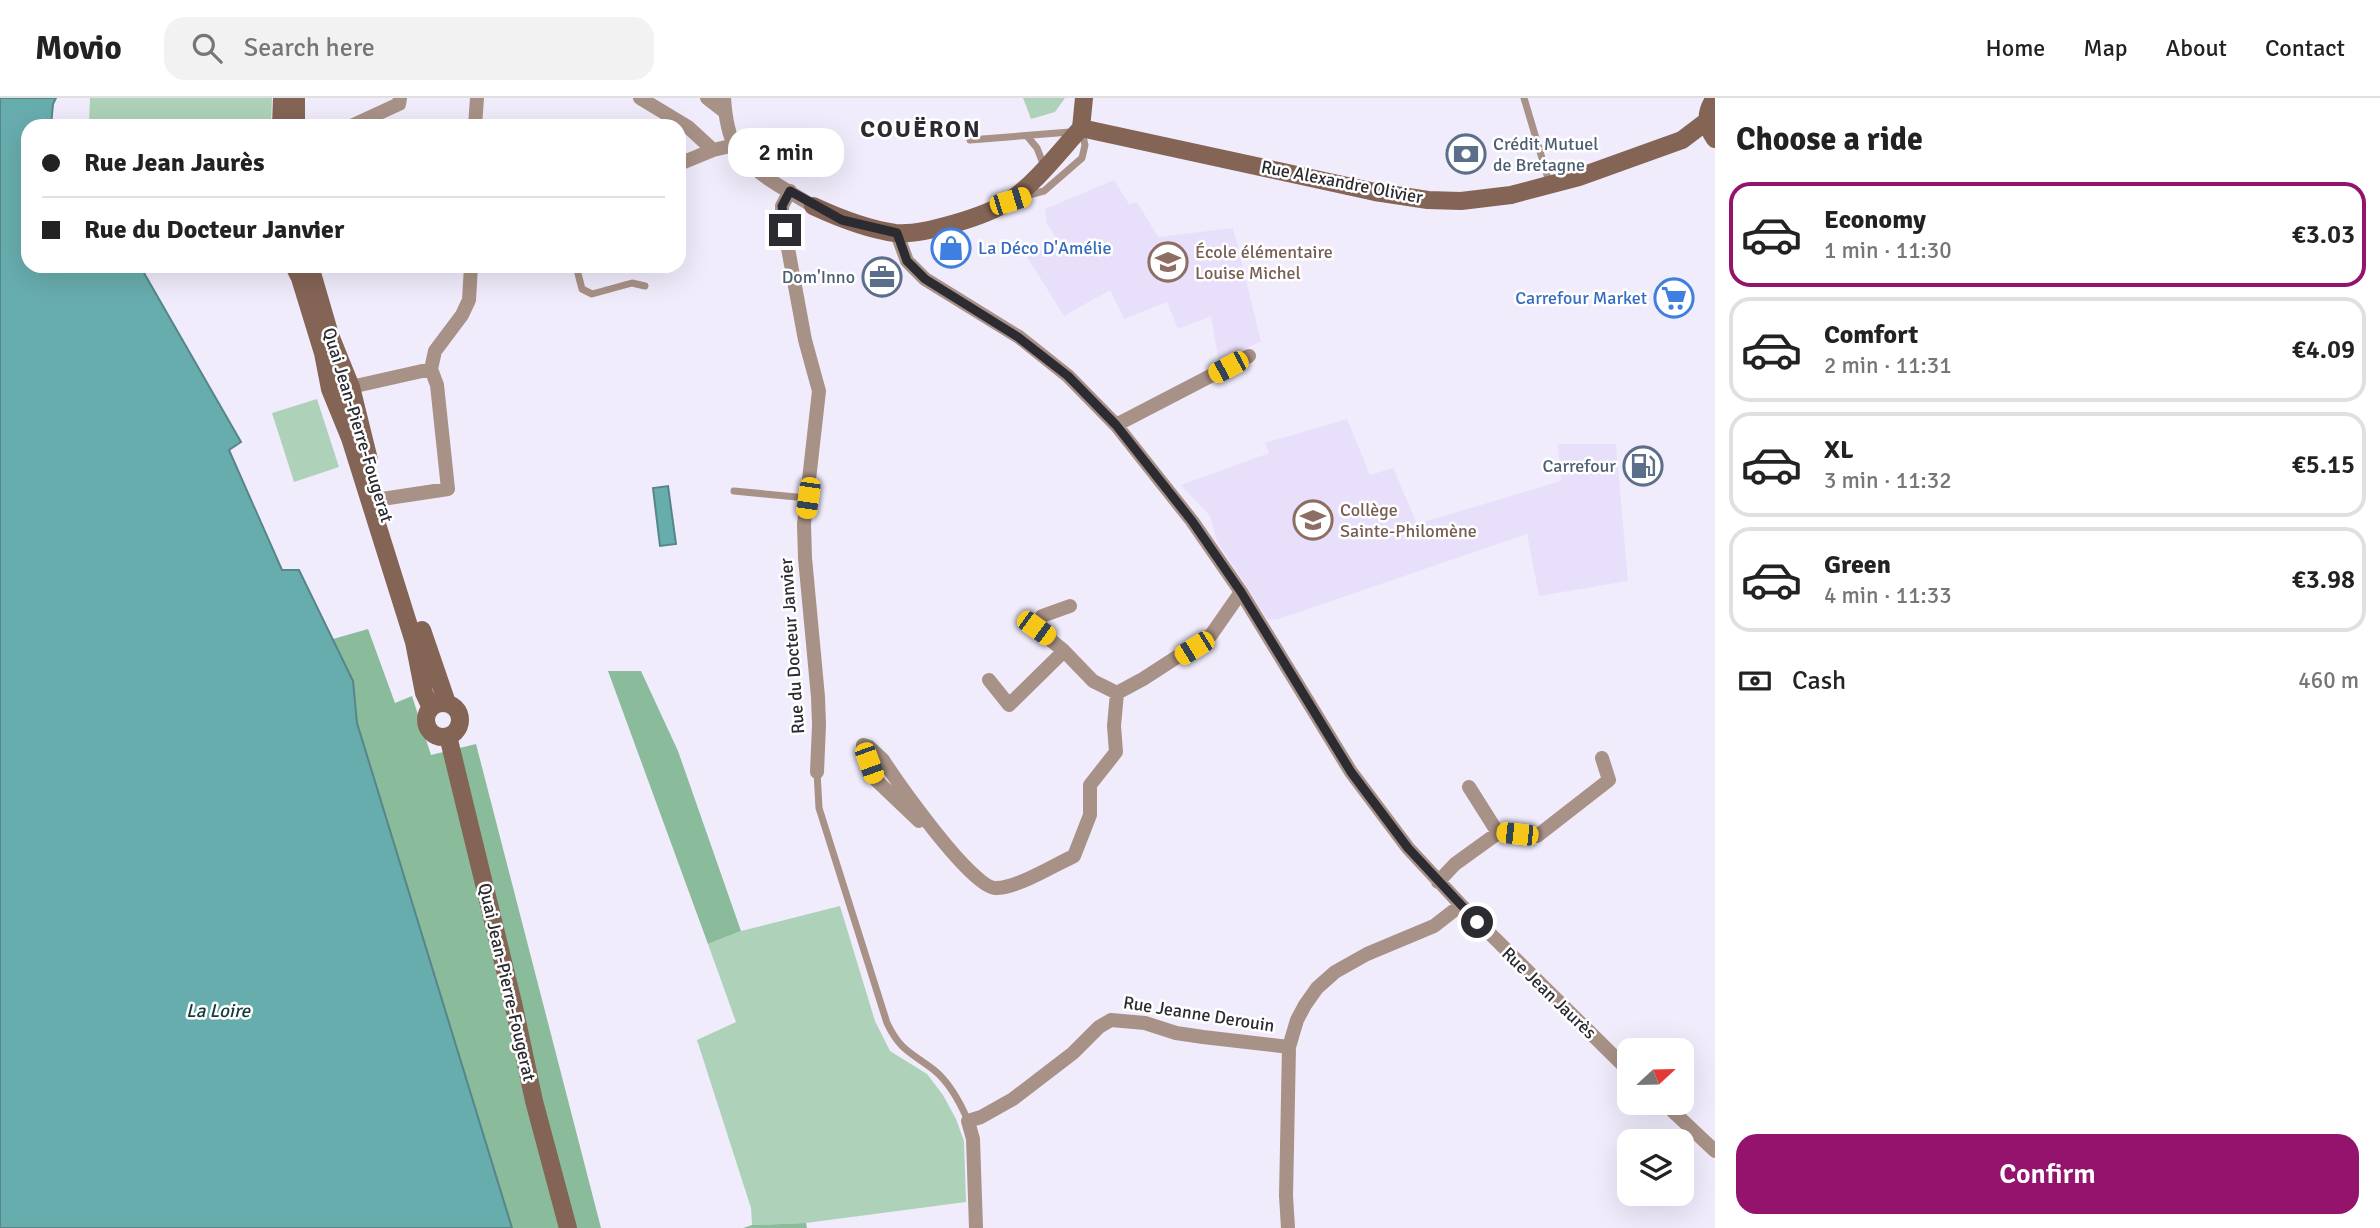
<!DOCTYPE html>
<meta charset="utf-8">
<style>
:root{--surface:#fff;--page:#f2f2f2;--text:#222;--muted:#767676;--line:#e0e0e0;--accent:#93136d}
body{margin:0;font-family:Signika,sans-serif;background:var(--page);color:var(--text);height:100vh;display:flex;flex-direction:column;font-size:26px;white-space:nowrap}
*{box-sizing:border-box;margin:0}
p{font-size:23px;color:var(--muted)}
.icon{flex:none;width:38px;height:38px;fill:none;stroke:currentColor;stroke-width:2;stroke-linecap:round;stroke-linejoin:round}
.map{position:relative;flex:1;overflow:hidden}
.sheet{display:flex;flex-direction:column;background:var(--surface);width:665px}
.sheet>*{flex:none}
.banner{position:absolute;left:21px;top:21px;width:665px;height:154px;border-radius:21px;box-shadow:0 7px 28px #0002;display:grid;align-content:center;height:154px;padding:0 21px;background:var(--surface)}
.needle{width:46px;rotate:68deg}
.controls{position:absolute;left:1617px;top:940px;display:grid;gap:14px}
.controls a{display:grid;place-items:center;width:77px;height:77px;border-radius:14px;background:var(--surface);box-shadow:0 7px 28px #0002;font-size:35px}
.end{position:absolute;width:32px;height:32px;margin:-16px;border:9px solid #2d2b32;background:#fff;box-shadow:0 0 0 4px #fff}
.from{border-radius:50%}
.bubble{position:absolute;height:49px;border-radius:21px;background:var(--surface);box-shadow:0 7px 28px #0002;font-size:23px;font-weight:600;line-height:49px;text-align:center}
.car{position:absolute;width:21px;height:42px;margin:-21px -10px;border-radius:9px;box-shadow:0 0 5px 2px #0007;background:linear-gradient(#f5c518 24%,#345 0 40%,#f5c518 0 76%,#345 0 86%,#f5c518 0)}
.banner b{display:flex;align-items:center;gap:24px;height:66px;font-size:26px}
.banner b+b{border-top:2px solid var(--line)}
.banner i{width:18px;height:18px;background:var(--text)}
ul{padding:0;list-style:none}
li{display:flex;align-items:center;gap:21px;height:105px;margin:0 14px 10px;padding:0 7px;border:4px solid var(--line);border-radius:21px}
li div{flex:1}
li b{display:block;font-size:26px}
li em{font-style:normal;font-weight:600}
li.active{border-color:var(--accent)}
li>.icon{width:63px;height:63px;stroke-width:1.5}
h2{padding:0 21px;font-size:32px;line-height:84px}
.pay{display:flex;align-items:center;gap:18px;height:77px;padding:0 21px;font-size:26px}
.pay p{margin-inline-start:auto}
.cta{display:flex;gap:14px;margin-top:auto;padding:14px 21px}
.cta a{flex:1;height:80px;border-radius:21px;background:var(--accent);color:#fff;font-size:28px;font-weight:600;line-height:80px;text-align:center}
header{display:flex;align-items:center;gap:42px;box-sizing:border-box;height:98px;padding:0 35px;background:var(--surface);border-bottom:2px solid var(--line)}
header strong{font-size:33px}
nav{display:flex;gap:38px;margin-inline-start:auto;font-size:24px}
.search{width:490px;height:63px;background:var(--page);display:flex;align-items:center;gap:18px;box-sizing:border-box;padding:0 24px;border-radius:21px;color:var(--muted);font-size:26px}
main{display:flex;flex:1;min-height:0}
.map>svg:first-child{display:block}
.built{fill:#e8e0fb}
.green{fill:#aed2b9}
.forest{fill:#8abb9b}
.water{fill:#68adae;stroke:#568689;stroke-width:2}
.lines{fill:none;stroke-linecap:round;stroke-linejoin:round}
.lane{stroke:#a89186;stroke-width:7}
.street{stroke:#a89186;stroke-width:14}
.secondary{stroke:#846455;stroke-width:18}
.route{stroke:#2d2b32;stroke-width:9}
.labels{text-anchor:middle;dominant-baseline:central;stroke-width:5;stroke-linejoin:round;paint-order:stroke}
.service-label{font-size:18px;fill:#4e5e75;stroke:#fff;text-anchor:end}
.street-label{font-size:18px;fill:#2d2b32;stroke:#fff}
.shop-label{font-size:18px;fill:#366cbe;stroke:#fff;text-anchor:start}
.education-label{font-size:18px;fill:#785e54;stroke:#fff;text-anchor:start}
.water-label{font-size:19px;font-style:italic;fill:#16393a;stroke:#fff}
.district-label{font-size:24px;font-weight:bold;letter-spacing:2px;fill:#2d2b32;stroke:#fff}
</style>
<header>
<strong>Movio</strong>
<div class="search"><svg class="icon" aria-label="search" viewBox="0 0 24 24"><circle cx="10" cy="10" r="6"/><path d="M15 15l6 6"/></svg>Search here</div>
<nav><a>Home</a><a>Map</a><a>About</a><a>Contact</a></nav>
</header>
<main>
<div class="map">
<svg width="1715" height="1130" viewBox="0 0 1715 1130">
<rect width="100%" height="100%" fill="#f1ecfc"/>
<path class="built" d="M1114,82L1129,106L1137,104L1158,139L1233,130L1261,243L1219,265L1211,218L1178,231L1167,204L1124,221L1110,192L1064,218L1027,159L1058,143L1047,126L1045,111Z
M1347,321L1370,377L1393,370L1417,426L1561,383L1558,346H1616L1628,483L1539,498L1527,436L1279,521L1268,522L1217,443L1210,418L1181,387L1269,355L1265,345Z"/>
<path class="green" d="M90,0H272L271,28H89Z
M1023,0H1065L1055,14L1031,21Z
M317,301L339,369L294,384L272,315Z
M840,808L875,923L890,953L927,976L943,997L956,1021L964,1043L966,1104L806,1125L752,1127L751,1110L697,942L736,924L708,846L741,833Z"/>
<path class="forest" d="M368,531L395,605L412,598L431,657L476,646L601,1130H512L357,625L353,583L333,541Z
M608,573H641L678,653L741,833L708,846Z
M806,1125L807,1130H743L752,1127Z"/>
<path class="water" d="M0,0H56L53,6L51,28H28V168H140L241,344L229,352L282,472H299L353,583L357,625L512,1130H0Z
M668,388L676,446L660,448L653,390Z"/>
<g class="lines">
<path class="lane" d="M1524,0L1550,87
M1027,38L1037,50L1044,68
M970,42L1070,34
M1025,98L1044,93L1082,60L1085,47L1082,34
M576,168L582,191L592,196L632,185L645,188
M734,393L807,400
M817,674L819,710L887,925C901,954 911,954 934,972C950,985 960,1004 968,1023"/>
<path class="street" d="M640,0L688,29L713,52
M707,0L725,14
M724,0C725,14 728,36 735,48C752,76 786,91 813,108
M351,28L399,6L400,0
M475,28L477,0
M679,66L713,52L735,47
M790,93L782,108V118L805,242L819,293L804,426L805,460L818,599L819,627L817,674
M897,136L907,163L925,181L1019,239L1068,278L1116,327L1192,423L1241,494L1351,674L1408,750L1461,807L1629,973
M431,271L435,253L462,217L469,202L471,168
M351,289L431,271
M1116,327L1249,258
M382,401L448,391L437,287L431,271
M1064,553L1036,530L1042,518L1070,508
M989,582L1009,607L1064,553L1093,583L1117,595
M863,647L869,649L883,662C898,685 971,789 995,790C1016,791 1054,767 1074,758L1090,717V687L1116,654L1114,628L1117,595L1143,581L1211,537L1241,494
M863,647L876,682L919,723
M1469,689L1498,735
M1438,784L1455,766L1498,735L1537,738L1609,682L1602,660
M1663,1004L1715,1053
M976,1130L973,1041L968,1023L981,1019L1013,1001L1073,955L1099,929L1111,922L1145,925L1176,935L1203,939L1289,949
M1288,1130L1286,1098L1289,949L1297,922L1305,907L1317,890L1335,874L1367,856L1434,828L1461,807"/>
<path class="secondary" d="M1715,0C1705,14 1705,27 1715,41
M281,28L282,0
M296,28V0
M1081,30L1375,94L1428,102L1461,103L1511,97L1579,79L1682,42L1707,23
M1081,30L1084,0
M813,108C839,120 866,131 895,135C921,138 987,118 1009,103C1034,87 1060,53 1081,30
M294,168L300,180L323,255L330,291L350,340L414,544L424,595L431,610
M310,168L330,237L351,289L369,362
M422,532L447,605
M426 622a17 17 0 1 1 34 0a17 17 0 1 1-34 0Z
M448,638L514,909L534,1003L568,1130"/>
</g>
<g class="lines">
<path class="route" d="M785,132L782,108L790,93L842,122L897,135L907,163L925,181L1018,239L1068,278L1116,327L1192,423L1241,494L1351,674L1408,750L1477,824"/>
</g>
<defs>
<g id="bank-ring" transform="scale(2.0125)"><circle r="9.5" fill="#fff" stroke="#5c6f8a" stroke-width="1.5"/><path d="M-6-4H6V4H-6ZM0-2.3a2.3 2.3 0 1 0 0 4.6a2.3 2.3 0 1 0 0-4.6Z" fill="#5c6f8a"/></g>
<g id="shop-ring" transform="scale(2.0125)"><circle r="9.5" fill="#fff" stroke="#3f7fe0" stroke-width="1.5"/><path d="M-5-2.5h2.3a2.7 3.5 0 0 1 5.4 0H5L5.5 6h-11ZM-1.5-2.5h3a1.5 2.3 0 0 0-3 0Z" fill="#3f7fe0"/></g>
<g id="school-ring" transform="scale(2.0125)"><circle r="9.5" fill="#fff" stroke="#8d6e63" stroke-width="1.5"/><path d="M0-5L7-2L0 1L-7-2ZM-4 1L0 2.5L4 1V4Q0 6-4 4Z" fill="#8d6e63"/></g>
<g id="office-ring" transform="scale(2.0125)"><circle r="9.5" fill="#fff" stroke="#5c6f8a" stroke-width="1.5"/><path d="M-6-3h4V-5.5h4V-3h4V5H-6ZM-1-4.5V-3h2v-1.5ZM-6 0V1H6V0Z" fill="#5c6f8a"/></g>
<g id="supermarket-ring" transform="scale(2.0125)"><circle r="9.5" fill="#fff" stroke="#3f7fe0" stroke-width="1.5"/><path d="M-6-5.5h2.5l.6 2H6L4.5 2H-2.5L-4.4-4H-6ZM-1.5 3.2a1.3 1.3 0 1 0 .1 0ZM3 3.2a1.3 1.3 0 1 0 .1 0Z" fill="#3f7fe0"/></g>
<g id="fuel-ring" transform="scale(2.0125)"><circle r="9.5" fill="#fff" stroke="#5c6f8a" stroke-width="1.5"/><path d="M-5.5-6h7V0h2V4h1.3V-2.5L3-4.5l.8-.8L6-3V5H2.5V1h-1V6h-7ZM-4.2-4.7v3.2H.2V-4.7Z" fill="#5c6f8a"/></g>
</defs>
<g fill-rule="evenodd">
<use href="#bank-ring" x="1466" y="56"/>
<use href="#shop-ring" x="951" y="150"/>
<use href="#school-ring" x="1168" y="164"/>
<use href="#office-ring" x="882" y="179"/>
<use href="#supermarket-ring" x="1674" y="200"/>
<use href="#fuel-ring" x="1643" y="368"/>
<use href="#school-ring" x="1313" y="422"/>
</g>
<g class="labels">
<g class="service-label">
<text x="1493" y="46" text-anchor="start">Crédit Mutuel<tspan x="1493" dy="21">de Bretagne</tspan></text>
<text x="855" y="179">Dom'Inno</text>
<text x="1616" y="368">Carrefour</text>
</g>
<g class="street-label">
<text transform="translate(1342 84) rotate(11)">Rue Alexandre Olivier</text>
<text transform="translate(358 327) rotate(73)">Quai Jean-Pierre-Fougerat</text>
<text transform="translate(792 548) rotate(-94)">Rue du Docteur Janvier</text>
<text transform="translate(507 884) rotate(77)">Quai Jean-Pierre-Fougerat</text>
<text transform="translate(1549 895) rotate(44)">Rue Jean Jaurès</text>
<text transform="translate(1199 916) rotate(9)">Rue Jeanne Derouin</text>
</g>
<g class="shop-label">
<text x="978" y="150">La Déco D'Amélie</text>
<text x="1647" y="200" text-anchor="end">Carrefour Market</text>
</g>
<g class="education-label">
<text x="1195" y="154">École élémentaire<tspan x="1195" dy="21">Louise Michel</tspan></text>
<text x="1340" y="412">Collège<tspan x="1340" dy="21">Sainte-Philomène</tspan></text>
</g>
<g class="water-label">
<text x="218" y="913">La Loire</text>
</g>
<g class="district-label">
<text x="921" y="31">COUËRON</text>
</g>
</g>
</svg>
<div class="controls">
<a><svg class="needle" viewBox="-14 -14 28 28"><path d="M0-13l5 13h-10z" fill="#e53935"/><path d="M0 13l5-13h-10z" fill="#767676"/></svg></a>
<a><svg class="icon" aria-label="layers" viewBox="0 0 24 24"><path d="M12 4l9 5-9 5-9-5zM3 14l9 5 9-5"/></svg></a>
</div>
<i class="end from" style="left:1477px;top:824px"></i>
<i class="end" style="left:785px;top:132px"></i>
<div class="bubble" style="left:728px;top:30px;width:116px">2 min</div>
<i class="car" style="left:1010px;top:103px;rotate:73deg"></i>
<i class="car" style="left:1228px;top:269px;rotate:242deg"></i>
<i class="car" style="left:808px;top:400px;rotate:188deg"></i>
<i class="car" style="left:1036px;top:530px;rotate:126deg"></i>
<i class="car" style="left:1194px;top:550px;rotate:238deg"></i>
<i class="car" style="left:869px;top:665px;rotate:160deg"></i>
<i class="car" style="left:1517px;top:736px;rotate:276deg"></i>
<div class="banner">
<b><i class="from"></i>Rue Jean Jaurès</b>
<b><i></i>Rue du Docteur Janvier</b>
</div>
</div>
<section class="sheet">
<h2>Choose a ride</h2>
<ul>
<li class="active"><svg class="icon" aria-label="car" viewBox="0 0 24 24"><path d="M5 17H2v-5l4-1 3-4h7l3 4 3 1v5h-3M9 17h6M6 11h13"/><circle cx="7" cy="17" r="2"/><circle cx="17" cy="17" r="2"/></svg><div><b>Economy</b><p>1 min · 11:30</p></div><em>€3.03</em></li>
<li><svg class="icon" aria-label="car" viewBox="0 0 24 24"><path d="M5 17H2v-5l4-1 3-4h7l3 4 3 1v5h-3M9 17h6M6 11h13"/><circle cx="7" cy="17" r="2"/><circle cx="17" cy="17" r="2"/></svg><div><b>Comfort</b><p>2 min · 11:31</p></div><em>€4.09</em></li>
<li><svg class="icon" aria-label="car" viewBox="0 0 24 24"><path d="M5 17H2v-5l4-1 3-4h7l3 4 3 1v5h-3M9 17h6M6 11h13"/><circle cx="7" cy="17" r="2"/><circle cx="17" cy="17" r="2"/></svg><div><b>XL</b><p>3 min · 11:32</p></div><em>€5.15</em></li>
<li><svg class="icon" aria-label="car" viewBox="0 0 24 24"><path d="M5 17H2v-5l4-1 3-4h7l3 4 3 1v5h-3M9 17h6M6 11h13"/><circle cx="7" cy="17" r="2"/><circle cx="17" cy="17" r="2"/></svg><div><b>Green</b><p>4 min · 11:33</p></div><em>€3.98</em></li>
</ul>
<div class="pay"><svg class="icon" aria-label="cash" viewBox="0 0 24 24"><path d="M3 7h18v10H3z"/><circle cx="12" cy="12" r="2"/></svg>Cash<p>460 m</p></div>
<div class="cta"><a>Confirm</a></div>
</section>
</main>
